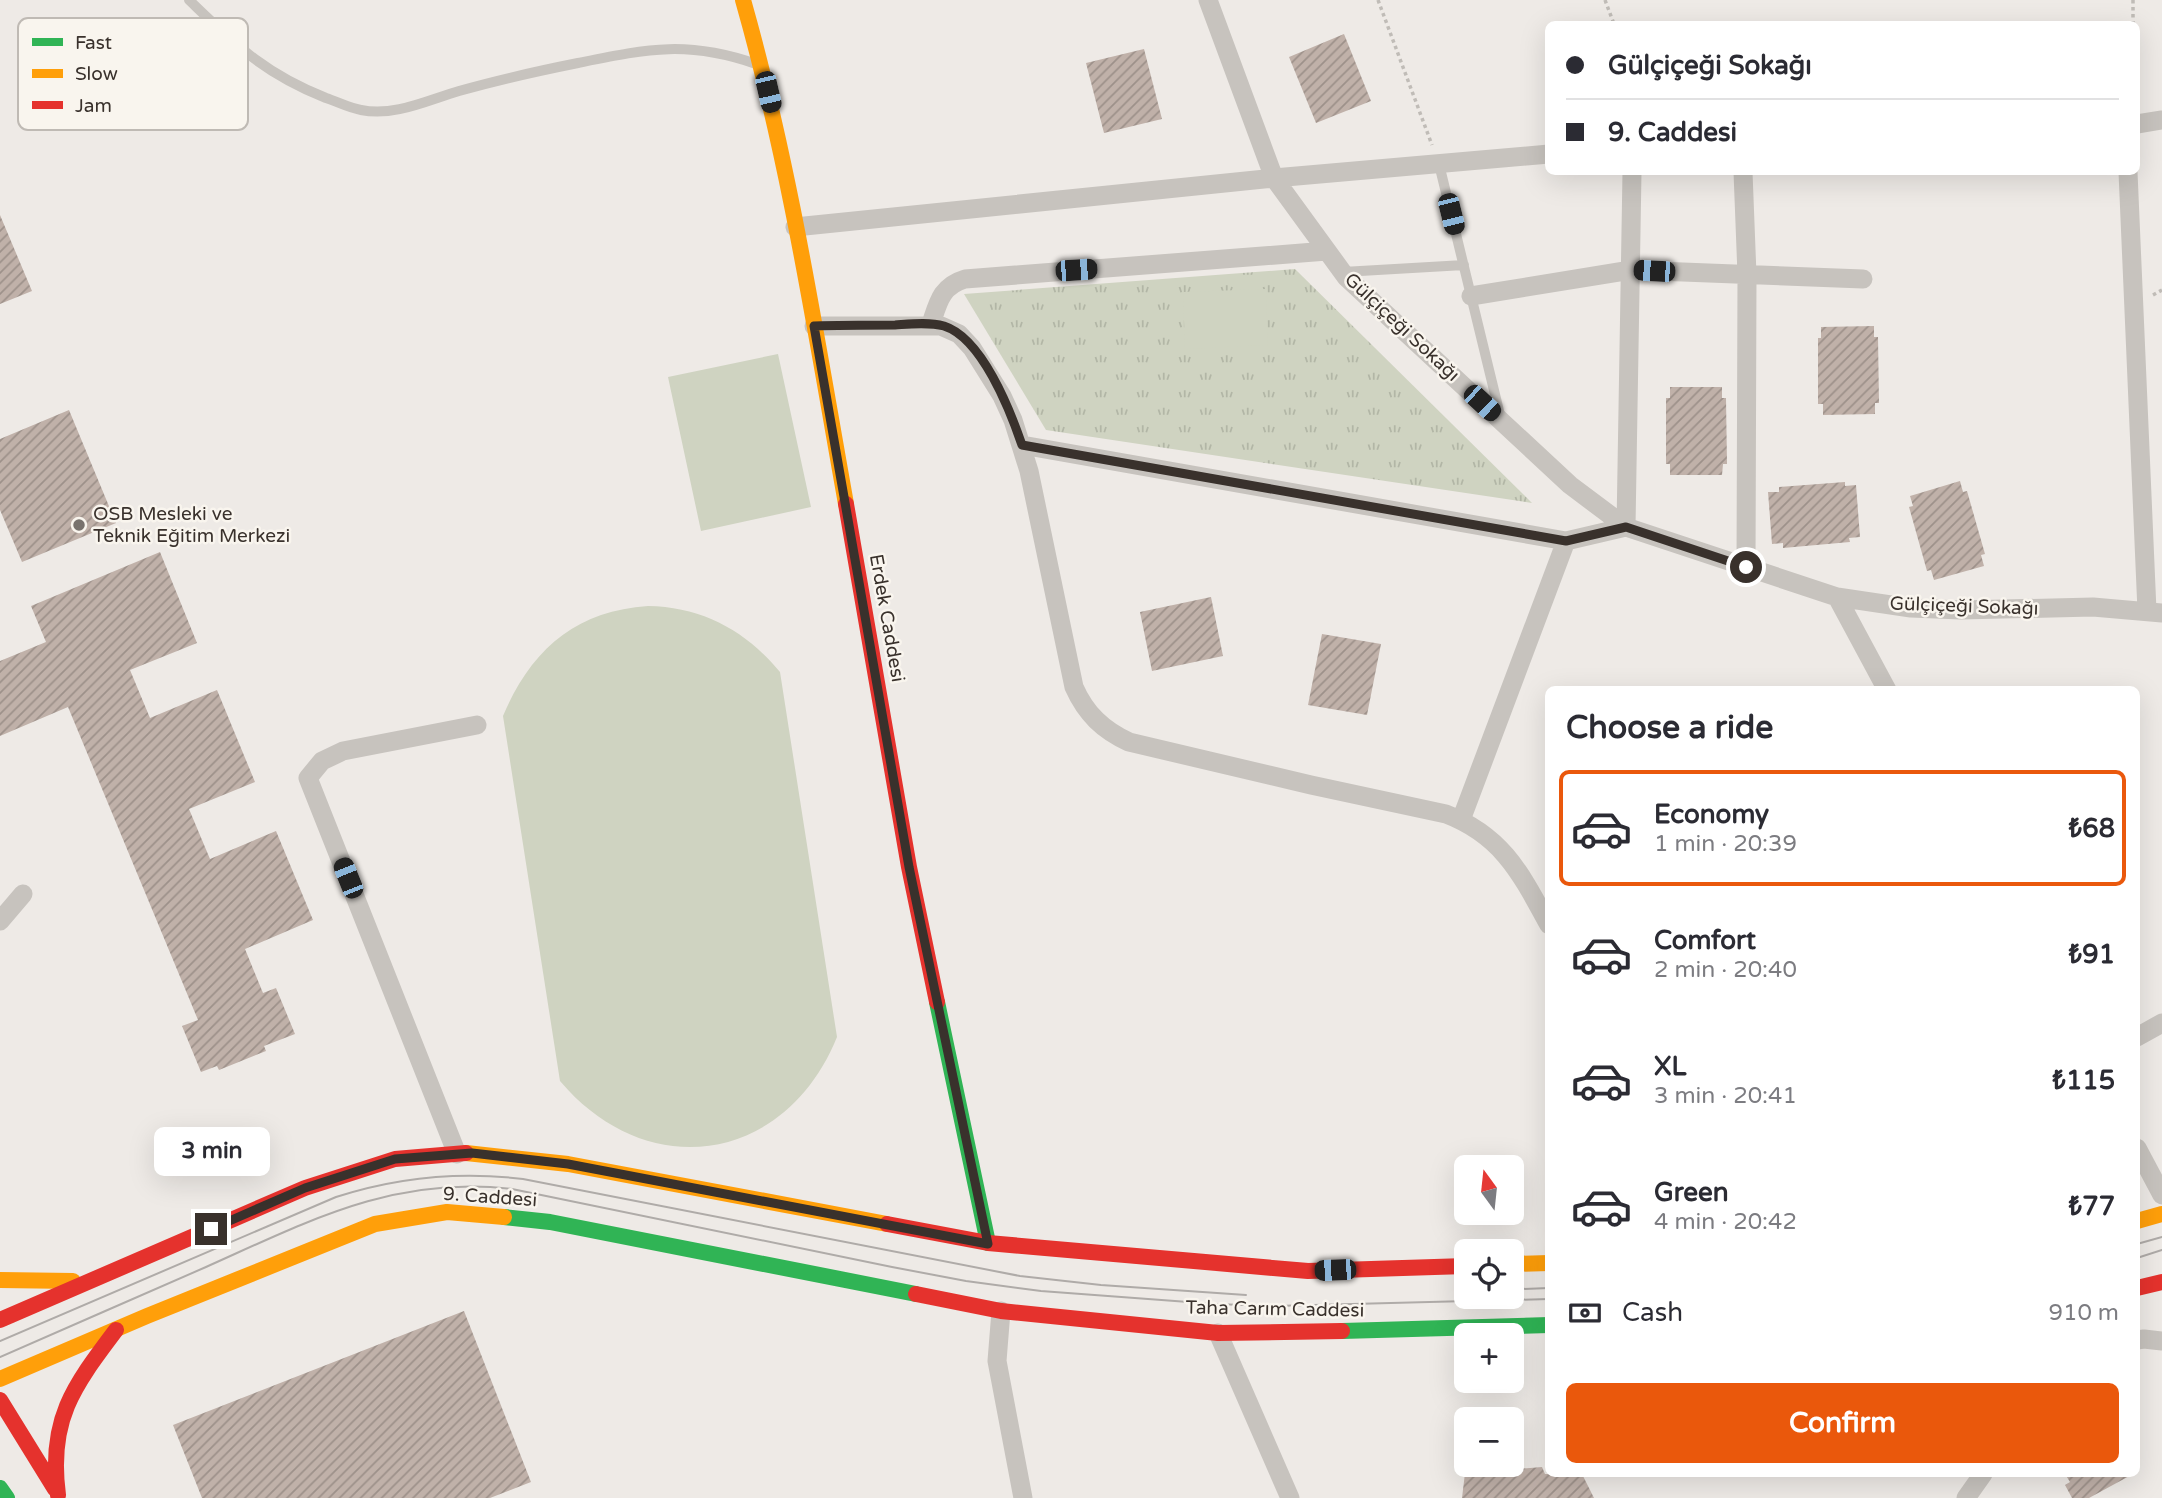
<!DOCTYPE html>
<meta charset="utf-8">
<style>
:root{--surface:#fff;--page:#f2f2f3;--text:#2b2b33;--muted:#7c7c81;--line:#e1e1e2;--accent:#ea580c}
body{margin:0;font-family:"Varela Round",sans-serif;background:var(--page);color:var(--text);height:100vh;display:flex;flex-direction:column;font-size:26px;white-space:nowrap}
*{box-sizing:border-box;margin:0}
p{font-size:23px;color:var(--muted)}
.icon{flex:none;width:38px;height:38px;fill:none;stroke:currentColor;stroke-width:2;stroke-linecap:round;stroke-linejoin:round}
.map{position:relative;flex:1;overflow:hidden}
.drawer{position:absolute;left:1545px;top:686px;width:595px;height:791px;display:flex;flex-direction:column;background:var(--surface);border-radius:10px;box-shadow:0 7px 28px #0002}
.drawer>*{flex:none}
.top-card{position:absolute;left:1545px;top:21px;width:595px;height:154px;border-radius:10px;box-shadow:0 7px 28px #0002;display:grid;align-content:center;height:154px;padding:0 21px;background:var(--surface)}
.needle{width:46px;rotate:345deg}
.controls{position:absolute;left:1454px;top:1155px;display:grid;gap:14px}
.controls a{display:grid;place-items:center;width:70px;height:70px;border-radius:10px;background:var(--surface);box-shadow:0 7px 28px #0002;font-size:35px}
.end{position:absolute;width:32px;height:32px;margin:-16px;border:9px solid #39312c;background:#fff;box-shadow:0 0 0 4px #fff}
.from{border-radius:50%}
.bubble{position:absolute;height:49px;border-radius:10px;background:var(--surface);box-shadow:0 7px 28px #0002;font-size:23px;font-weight:800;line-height:49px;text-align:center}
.car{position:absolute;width:21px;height:42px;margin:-21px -10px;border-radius:9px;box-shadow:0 0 5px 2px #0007;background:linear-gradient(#222 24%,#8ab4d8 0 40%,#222 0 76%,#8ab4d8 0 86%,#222 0)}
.top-card b{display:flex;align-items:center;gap:24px;height:66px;font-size:26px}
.top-card b+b{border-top:2px solid var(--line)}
.top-card i{width:18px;height:18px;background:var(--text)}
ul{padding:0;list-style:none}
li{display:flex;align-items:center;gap:21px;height:116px;margin:0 14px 10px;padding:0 7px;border:4px solid transparent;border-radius:10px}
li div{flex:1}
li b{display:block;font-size:26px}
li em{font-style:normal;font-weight:800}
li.on{border-color:var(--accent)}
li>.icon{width:63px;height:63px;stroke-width:1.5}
h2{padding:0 21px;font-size:32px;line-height:84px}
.pay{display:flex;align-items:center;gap:18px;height:77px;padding:0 21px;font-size:26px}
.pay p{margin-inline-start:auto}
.cta{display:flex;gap:14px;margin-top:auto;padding:14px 21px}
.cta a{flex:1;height:80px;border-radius:10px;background:var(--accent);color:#fff;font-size:28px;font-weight:800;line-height:80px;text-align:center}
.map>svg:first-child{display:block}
.park{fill:url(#park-tufts)}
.garden{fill:#cfd3c1}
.building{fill:url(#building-hatch)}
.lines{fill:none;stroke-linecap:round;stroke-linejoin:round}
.path{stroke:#c0bcb7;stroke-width:3.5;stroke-dasharray:3.5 3.5;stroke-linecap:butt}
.lane{stroke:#c7c3be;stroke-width:10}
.street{stroke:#c7c3be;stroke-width:19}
.fast{stroke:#30b455;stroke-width:16}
.slow{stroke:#ff9f0a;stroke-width:16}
.jam{stroke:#e5322d;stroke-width:16}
.tram{stroke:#afaba8;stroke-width:2}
.route{stroke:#39312c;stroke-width:9}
.poi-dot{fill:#78726d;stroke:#f9f5ee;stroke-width:2.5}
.labels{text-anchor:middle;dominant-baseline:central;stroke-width:5;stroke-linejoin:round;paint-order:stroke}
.street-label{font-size:19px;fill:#39312c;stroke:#f9f5ee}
.poi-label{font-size:19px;fill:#39312c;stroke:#f9f5ee;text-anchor:start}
.key{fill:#f9f5ee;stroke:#bfbab4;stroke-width:2}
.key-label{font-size:19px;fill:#39312c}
</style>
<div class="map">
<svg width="2162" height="1498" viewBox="0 0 2162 1498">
<defs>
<pattern id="park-tufts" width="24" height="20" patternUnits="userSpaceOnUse" patternTransform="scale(1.75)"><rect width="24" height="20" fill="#cfd3c1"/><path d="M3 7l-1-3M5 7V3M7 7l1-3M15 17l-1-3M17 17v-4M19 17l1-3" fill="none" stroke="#b2b6a6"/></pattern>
<pattern id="building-hatch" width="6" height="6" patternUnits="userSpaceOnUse" patternTransform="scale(1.75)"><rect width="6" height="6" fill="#c0b1a9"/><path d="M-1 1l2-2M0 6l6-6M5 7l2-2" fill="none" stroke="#9d918a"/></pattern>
</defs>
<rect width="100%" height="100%" fill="#eeeae6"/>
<path class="park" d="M1295,269L1532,503L1046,430L964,294Z"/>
<path class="garden" d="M1266,289L1268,345L1185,349L1183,292Z
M778,354L811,507L701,531L668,377Z
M648,606C703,607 746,631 780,672L837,1037C786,1163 648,1185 560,1081L503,716C531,650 575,611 648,606Z"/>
<path class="building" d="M1344,34L1371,101L1316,123L1289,57Z
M1144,49L1162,119L1104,133L1086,63Z
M0,215L32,291L0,304Z
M1874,326V337H1878L1879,403H1875V414L1823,415V404H1818V338H1821V327Z
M1670,387H1722V398H1726L1727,464H1723L1722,475H1670V464H1666V398H1670Z
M69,410L116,523L22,562L0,510V439Z
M1960,481L1963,492L1967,491L1985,554L1981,555L1984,566L1934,580L1931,570L1927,571L1909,507L1913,506L1910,496Z
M1845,482V486L1856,485L1860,537L1849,538L1850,542L1783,548V543L1772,544L1768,492H1779V487Z
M160,552L197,643L130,670L150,718L217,690L255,782L189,809L210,859L276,831L313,920L245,949L263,993L276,988L295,1034L264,1046L266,1051L219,1070L217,1066L201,1072L182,1026L198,1020L68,707L0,736V661L46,642L31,606Z
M1211,597L1223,656L1152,671L1140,612Z
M1322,634L1381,644L1367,715L1308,705Z
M464,1311L531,1482L490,1498H202L173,1425Z
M1542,1467L1545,1474H1582L1594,1498H1462L1465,1473Z
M2065,1474H2133L2089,1498H2072L2065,1485L2070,1482Z"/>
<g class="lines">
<path class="path" d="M1378,0L1432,145
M1605,0L1614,24
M2133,0V24
M2153,295L2162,290"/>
<path class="lane" d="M189,0C236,45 263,73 326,98C338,102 349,108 361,110C394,117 428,100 459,91C498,80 538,71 578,63C647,49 687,40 756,64
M1439,164L1500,415
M1343,272L1464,265"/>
<path class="street" d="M1208,0L1274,178L1346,277L1570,485L1626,527L1837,597L1911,608L1961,610L2093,607L2162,613
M2137,124L2162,120
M1743,172L1747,275L1746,567
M2128,172L2147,611
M795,227L1274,178L1549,154
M1471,296L1631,270L1863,279
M931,324C938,303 941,286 965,279L1327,251
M814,326H941L959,334L972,348L1002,396L1013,420L1029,471L1074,687C1086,714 1103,730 1129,742L1311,785L1446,814C1503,836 1521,874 1549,925
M1022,445L1566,541L1626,527L1632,172
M1837,597L1887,690
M1461,820L1566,541
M0,921L23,894
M2137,1037L2162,1023
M2137,1148L2162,1195
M457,1154L308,778L322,761L343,751L477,725
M1001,1311L997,1361L1023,1498
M1218,1333L1290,1498
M2137,1340L2144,1339L2162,1341
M1966,1498L1983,1474"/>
<path class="fast" d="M937,1002L988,1243
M504,1217L550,1222L916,1294
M1342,1331L1549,1325
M0,1488L7,1498"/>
<path class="slow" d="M743,0C790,165 816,336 846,504
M466,1153L568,1164L887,1224
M2137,1221L2162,1214
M1512,1264L1549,1263
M0,1280L73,1281
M0,1379L147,1316L375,1224L447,1212L504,1217"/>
<path class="jam" d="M846,504L909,867L937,1002
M887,1224L988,1243L1308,1271L1466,1266
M2137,1288L2162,1282
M916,1294L1001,1311L1218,1333L1342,1331
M0,1320L305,1188L395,1159L466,1153
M0,1400L55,1489
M58,1495C48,1420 73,1387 116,1330"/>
<path class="tram" d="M2137,1244L2162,1237
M2137,1258L2162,1250
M1521,1289L1549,1288
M0,1341L336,1197C398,1177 458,1171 523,1179L1020,1276L1101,1285L1246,1295
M0,1357C69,1327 137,1297 206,1267C309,1221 395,1175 512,1189L892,1267L966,1281L1041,1291L1215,1304L1275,1306L1549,1299"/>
</g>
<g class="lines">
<path class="route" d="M211,1229L305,1188L395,1159L472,1153L568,1164L988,1244L909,867L814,326C841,325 868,325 895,325C911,324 929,322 944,326C982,338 1010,410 1022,445L1566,541L1626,527L1746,567"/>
</g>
<circle class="poi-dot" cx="79" cy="525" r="7"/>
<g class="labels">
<g class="street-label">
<text transform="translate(1402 327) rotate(43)">Gülçiçeği Sokağı</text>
<text transform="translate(1964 606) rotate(2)">Gülçiçeği Sokağı</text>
<text transform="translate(887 618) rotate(80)">Erdek Caddesi</text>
<text transform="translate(490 1197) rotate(4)">9. Caddesi</text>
<text transform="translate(1275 1309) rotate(1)">Taha Carım Caddesi</text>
</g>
<g class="poi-label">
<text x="93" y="514">OSB Mesleki ve<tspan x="93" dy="22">Teknik Eğitim Merkezi</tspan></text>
</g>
</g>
<rect x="18" y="18" width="230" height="112" rx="10" class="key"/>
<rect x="32" y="38" width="31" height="8" fill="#30b455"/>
<rect x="32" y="69" width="31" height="9" fill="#ff9f0a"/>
<rect x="32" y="101" width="31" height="8" fill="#e5322d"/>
<g class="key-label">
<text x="75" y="49">Fast</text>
<text x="75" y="80">Slow</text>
<text x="75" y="112">Jam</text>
</g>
</svg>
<div class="controls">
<a><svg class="needle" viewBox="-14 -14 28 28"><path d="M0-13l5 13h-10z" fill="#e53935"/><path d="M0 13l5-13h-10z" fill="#7c7c81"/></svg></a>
<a><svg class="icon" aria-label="locate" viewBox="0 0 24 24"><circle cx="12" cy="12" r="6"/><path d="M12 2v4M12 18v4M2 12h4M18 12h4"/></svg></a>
<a>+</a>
<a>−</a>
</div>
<i class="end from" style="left:1746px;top:567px"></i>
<i class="end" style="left:211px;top:1229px"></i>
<div class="bubble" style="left:154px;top:1127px;width:116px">3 min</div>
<i class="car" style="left:768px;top:92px;rotate:167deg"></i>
<i class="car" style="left:1451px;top:214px;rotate:166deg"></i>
<i class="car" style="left:1076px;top:270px;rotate:86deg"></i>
<i class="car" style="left:1654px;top:271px;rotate:273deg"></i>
<i class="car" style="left:1482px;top:403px;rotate:133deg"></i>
<i class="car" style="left:348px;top:878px;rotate:338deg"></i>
<i class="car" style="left:1335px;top:1270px;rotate:268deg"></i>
<div class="top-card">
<b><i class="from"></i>Gülçiçeği Sokağı</b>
<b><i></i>9. Caddesi</b>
</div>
<section class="drawer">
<h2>Choose a ride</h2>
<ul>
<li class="on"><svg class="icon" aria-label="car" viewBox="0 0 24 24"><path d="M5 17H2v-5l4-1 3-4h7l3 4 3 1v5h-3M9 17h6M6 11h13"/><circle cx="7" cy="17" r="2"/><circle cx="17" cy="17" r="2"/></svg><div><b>Economy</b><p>1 min · 20:39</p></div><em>₺68</em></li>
<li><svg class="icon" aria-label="car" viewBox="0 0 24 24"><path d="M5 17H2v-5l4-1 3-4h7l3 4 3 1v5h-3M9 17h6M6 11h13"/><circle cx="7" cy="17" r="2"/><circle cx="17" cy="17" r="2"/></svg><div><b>Comfort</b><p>2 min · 20:40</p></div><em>₺91</em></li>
<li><svg class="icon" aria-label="car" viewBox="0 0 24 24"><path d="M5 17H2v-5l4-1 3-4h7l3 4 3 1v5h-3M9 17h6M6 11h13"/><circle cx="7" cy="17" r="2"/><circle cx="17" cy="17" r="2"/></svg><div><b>XL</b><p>3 min · 20:41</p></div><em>₺115</em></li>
<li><svg class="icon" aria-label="car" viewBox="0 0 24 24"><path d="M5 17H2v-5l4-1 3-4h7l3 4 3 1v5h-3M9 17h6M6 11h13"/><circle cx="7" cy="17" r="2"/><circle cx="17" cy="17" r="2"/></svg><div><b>Green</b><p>4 min · 20:42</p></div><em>₺77</em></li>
</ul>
<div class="pay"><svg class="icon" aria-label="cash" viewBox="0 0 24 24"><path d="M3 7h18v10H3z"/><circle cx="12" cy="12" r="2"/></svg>Cash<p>910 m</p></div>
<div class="cta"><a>Confirm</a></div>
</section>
</div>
